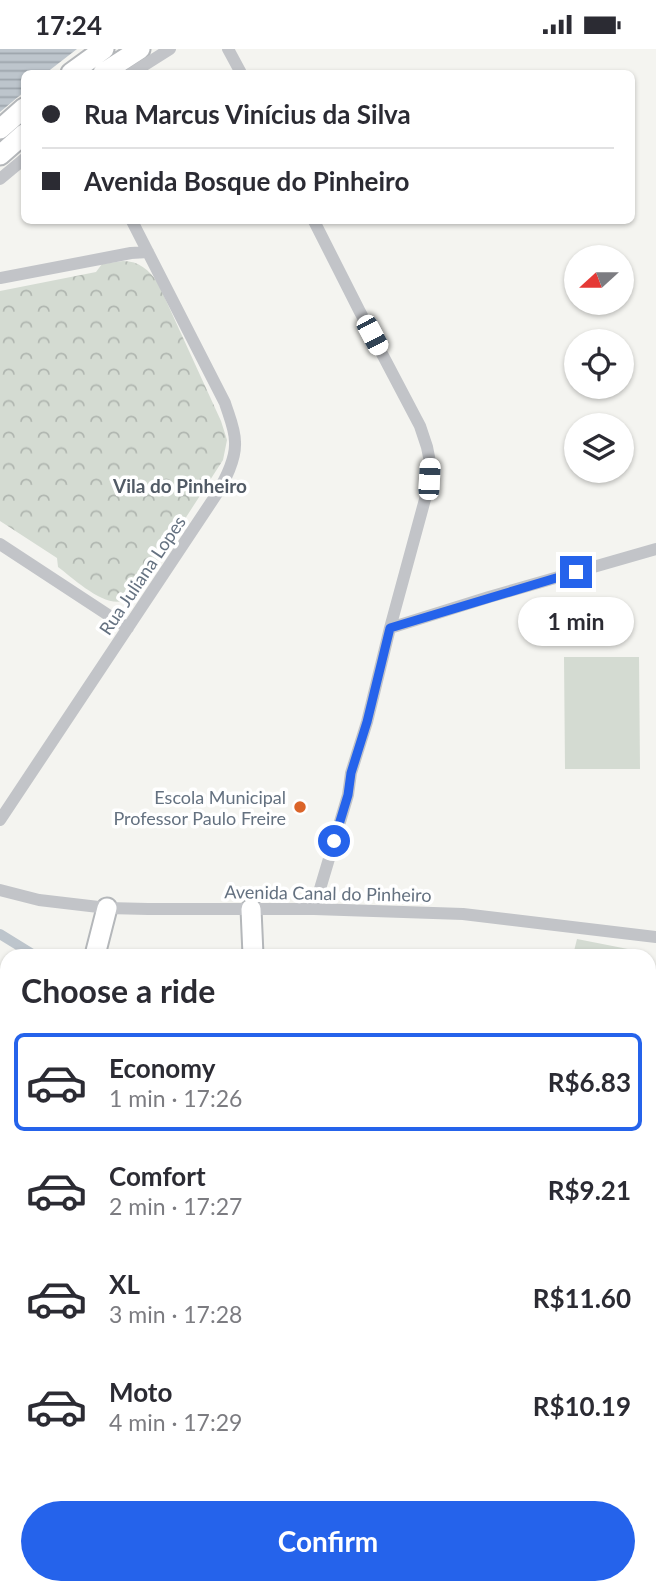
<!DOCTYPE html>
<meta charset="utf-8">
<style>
:root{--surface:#fff;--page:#f2f2f3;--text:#2b2b33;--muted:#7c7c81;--line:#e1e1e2;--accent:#2563eb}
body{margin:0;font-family:Lato,sans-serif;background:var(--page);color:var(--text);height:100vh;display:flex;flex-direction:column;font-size:26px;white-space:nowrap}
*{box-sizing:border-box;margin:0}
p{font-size:23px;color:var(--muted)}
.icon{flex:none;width:38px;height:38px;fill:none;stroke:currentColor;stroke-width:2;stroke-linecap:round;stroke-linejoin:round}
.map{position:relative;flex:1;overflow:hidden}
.details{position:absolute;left:0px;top:900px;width:656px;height:646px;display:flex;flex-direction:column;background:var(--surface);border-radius:21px 21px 0 0;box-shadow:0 2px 5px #0004}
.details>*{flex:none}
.hud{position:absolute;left:21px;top:21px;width:614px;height:154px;border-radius:10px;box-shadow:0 2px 5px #0004;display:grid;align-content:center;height:154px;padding:0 21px;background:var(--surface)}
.needle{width:46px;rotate:249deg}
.buttons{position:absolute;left:564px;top:196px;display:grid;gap:14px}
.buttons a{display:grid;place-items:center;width:70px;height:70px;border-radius:50%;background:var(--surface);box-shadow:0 2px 5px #0004;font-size:35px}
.end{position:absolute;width:32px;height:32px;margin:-16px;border:9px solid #2563eb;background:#fff;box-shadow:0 0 0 4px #fff}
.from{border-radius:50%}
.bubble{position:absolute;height:49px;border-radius:24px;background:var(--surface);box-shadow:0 2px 5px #0004;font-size:23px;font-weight:700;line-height:49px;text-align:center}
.car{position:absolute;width:21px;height:42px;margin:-21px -10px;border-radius:9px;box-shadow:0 0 5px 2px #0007;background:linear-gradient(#fff 24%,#345 0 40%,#fff 0 76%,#345 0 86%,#fff 0)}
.hud b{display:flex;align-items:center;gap:24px;height:66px;font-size:26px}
.hud b+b{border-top:2px solid var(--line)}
.hud i{width:18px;height:18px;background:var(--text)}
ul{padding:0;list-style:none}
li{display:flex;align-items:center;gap:21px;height:98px;margin:0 14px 10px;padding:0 7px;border:4px solid transparent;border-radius:10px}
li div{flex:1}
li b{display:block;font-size:26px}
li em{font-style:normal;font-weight:700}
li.on{border-color:var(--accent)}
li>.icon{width:63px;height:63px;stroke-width:1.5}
h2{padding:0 21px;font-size:32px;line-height:84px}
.button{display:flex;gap:14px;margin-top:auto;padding:14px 21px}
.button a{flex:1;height:80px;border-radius:42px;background:var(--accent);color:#fff;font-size:28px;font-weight:700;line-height:80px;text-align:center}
.status{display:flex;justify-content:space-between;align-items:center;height:49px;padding:0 35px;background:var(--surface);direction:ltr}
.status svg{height:19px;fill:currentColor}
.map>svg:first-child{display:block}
.forest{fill:url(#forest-crowns)}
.garden{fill:#d4dbd2}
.water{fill:url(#water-rules)}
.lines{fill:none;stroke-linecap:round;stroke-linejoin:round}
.canal{stroke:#bdc5cc;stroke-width:10}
.highway-casing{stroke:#b4b7ba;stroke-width:23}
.minor{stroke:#c2c4c8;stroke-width:12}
.highway{stroke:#fff;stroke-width:19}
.route{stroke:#2563eb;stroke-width:9}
.poi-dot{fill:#db6429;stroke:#fff;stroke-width:2.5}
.labels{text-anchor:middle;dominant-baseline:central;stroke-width:7;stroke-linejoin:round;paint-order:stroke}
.street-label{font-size:18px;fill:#647180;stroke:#fff}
.poi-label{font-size:18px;fill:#647180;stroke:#fff;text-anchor:end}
.neighbourhood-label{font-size:19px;font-weight:bold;fill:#525b66;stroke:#fff}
</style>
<div class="status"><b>17:24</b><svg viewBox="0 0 49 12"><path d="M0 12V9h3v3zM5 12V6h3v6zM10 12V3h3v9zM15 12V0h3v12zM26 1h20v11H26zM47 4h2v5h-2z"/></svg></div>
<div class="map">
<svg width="656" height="1544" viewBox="0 0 656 1544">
<defs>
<pattern id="forest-crowns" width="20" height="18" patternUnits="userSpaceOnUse" patternTransform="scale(1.75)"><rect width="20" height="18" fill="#d4dbd2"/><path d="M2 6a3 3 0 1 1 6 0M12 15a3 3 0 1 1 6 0" fill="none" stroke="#b0b6b0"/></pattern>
<pattern id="water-rules" width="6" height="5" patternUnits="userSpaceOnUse" patternTransform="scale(1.75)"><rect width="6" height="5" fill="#bdc5cc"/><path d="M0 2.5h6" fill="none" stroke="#9da4ab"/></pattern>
</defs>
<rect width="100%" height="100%" fill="#f4f4f0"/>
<path class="forest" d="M123,212C139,212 149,221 158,234L221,372L227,391L223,411L141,538C135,543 130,549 123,552C103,558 73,529 58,518L57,509L0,472V242L96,223L102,215Z"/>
<path class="garden" d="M564,608H639L640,720H565Z
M577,890L638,902V906H573Z"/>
<path class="water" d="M0,0H77L46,24H24V43L0,63Z"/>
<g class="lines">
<path class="canal" d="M0,885L34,906
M649,956L656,958"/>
<g class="highway-casing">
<path id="highway" d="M71,24L104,0
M103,24L140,0
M0,80L24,59
M0,106L24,85
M251,860L253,906
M95,906L107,859
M0,953H7
M0,968H7
M649,973L656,975
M649,991L656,993"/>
</g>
<path class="minor" d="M228,0L241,24
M132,24L170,0
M0,130L24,110
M314,172L359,261L420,377L427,398L430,413L427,443L390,579L367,673L351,724L348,746L314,860
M0,229L131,204L148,203
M0,495L128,579
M390,579L489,548L656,500
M0,771L216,446C225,431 236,411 235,393C235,380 229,367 225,354L132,172
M0,841L39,851L107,859L148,860H314L463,865L656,888"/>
<use href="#highway" class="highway"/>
</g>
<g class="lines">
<path class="route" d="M334,792L348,746L351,724L367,673L390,579L576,523"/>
</g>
<circle class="poi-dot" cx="300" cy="758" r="7"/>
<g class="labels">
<g class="street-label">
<text transform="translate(142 526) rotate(-56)">Rua Juliana Lopes</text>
<text transform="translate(328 844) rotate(1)">Avenida Canal do Pinheiro</text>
</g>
<g class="poi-label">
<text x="286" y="748">Escola Municipal<tspan x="286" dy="21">Professor Paulo Freire</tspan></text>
</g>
<g class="neighbourhood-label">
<text x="180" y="436">Vila do Pinheiro</text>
</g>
</g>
</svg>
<div class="buttons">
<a><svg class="needle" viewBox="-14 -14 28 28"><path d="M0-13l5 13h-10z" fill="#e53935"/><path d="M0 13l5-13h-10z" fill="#7c7c81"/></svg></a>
<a><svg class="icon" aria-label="locate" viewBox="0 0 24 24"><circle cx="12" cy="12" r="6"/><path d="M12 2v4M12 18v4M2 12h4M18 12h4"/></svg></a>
<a><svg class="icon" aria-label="layers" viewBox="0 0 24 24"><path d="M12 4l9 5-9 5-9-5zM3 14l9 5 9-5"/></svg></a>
</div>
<i class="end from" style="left:334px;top:792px"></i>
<i class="end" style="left:576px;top:523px"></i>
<div class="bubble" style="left:518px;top:548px;width:116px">1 min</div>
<i class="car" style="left:372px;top:286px;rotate:152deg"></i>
<i class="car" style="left:429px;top:430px;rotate:3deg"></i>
<div class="hud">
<b><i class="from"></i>Rua Marcus Vinícius da Silva</b>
<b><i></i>Avenida Bosque do Pinheiro</b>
</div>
<section class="details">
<h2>Choose a ride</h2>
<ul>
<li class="on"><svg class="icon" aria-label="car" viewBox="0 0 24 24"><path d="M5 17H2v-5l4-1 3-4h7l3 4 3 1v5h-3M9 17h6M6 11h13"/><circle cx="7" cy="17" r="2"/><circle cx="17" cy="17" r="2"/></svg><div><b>Economy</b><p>1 min · 17:26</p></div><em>R$6.83</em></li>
<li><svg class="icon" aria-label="car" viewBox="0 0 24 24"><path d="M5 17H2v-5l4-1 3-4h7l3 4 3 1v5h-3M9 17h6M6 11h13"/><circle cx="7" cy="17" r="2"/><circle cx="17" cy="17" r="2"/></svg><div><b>Comfort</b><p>2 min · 17:27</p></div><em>R$9.21</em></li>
<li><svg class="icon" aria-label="car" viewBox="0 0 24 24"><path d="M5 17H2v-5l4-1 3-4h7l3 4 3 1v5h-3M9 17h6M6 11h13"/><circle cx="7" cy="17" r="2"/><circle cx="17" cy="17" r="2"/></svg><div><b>XL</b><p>3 min · 17:28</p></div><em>R$11.60</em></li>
<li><svg class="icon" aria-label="car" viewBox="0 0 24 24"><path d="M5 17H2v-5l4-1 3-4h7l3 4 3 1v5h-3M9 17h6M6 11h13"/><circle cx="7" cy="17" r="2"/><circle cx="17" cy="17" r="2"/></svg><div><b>Moto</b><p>4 min · 17:29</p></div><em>R$10.19</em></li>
</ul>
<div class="button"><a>Confirm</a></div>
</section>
</div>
